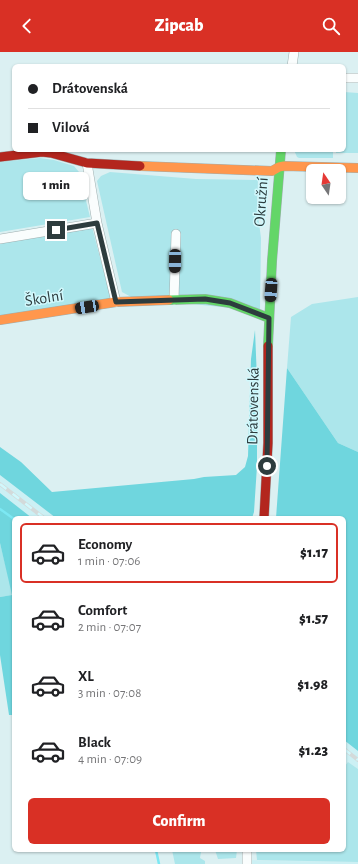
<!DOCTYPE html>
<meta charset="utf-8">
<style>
:root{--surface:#fff;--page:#f2f2f2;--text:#202124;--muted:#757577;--line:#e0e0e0;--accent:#d93025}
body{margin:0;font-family:"Alegreya Sans",sans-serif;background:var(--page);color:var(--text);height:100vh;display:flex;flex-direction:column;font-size:15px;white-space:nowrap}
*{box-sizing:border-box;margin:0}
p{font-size:13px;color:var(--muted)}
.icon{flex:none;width:22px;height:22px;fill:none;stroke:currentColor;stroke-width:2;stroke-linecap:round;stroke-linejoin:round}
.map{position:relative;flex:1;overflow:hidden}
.drawer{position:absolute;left:12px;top:464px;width:334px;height:336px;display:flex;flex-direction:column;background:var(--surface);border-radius:6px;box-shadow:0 1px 3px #0004}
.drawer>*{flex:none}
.hud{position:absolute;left:12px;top:12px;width:334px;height:88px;border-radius:6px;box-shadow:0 1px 3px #0004;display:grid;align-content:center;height:88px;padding:0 16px;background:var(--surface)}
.needle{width:26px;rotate:347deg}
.buttons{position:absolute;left:306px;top:112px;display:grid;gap:8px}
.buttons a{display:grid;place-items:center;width:40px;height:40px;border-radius:6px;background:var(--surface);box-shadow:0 1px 3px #0004;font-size:20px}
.end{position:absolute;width:18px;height:18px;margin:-9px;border:5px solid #2d3c3e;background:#fff;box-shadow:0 0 0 2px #fff}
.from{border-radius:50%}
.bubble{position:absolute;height:28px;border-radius:6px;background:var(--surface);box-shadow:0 1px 3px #0004;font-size:13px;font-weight:800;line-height:28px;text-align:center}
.car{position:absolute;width:12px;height:24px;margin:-12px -6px;border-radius:5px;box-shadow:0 0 3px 1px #0007;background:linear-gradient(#222 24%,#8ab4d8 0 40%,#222 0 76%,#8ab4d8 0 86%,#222 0)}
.hud b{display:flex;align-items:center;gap:14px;height:38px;font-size:15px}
.hud b+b{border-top:1px solid var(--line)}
.hud i{width:10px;height:10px;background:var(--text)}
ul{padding:7px 0 0;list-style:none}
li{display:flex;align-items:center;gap:12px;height:60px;margin:0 8px 6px;padding:0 8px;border:2px solid transparent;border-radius:6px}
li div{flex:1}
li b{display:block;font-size:15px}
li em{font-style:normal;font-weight:800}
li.selected{border-color:var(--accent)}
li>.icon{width:36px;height:36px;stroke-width:1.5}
.primary-button{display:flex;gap:8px;margin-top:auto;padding:8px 16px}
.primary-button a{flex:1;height:46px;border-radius:6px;background:var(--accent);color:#fff;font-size:16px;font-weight:800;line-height:46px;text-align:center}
header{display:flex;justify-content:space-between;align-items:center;height:52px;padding:0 16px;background:var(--accent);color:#fff;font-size:18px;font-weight:800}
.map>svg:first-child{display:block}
.built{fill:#ccf0f4}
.green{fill:#ace6eb}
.forest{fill:#6fd6de}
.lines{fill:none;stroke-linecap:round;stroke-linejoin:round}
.stream{stroke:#7ce8f3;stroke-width:2.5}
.street-casing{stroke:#9eaeaf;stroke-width:10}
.fast-casing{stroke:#9eaeaf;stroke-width:10}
.slow-casing{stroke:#9eaeaf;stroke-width:10}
.jam-casing{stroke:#9eaeaf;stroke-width:10}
.street{stroke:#fafdfd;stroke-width:9}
.fast{stroke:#63d668;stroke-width:9}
.slow{stroke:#ff974d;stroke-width:9}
.jam{stroke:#b3261e;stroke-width:9}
.rail-casing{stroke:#d3dada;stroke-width:4}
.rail{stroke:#d1f8fc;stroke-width:2.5;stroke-dasharray:8;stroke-linecap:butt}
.route{stroke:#2d3c3e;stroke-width:5}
.labels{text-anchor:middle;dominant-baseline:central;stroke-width:3;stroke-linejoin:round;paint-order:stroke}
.street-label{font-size:16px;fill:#2d3c3e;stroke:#d1f8fc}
</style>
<header><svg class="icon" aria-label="back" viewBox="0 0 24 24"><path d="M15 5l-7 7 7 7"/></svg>Zipcab<svg class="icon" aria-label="search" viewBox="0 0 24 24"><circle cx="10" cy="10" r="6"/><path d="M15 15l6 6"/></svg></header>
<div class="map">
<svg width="358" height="812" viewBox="0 0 358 812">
<rect width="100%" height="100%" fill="#dbf0f2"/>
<path class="built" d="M0,423L56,466H32L0,441Z
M344,688L358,699V717L348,710L344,715Z
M247,808L358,810V812H247Z"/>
<path class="green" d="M344,40L358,41V101H336V98H344L345,67H344Z
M294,98H333V106H299L297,105Z
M40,106L54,108L74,114L79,120L90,165L0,180V110Z
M110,120L196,127L258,128L257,156L261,186L260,259L133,246L122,240L97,129L101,124Z
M92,175L111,247L0,265V191Z
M358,245V400L338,391L287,316L291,265L312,252Z
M0,491L13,543L0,545Z
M348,710L358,717V810L257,808L256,798H344V715Z
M172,798H205L201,800L200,806L205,809V812H175Z
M215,798H237L236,806L218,807Z"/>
<path class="forest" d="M255,278L257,328V414L254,460L252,466H56L0,423V395L21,410L52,440L194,427L204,425L236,423L245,415L248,404L251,307Z
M287,316L338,391L358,400V699L344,688V466H276Z
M0,441L32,466H14V663H9L0,603V545L12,543L0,491Z"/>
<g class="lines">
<path class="stream" d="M0,457L14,467
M156,798L159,812"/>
<g class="street-casing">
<path id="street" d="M292,14L294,0
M344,26H358
M87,111L97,171L116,250
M0,187L97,171
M174,248L176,182
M247,798V812"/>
</g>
<g class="fast-casing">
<path id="fast" d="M169,248L205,247L230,251L269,266
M268,294L272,209L281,98"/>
</g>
<g class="slow-casing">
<path id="slow" d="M140,114L272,119L279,115L284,114L358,116
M0,268L116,250L169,248"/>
</g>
<g class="jam-casing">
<path id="jam" d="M0,105L42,100L51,101L87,111L140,114
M264,466L268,391V294"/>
</g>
<use href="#street" class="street"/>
<use href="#fast" class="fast"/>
<use href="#slow" class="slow"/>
<use href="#jam" class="jam"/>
<g class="rail-casing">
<path id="rail" d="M0,432L44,466
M344,697L358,708"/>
</g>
<use href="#rail" class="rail"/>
</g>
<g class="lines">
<path class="route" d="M56,178L97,171L116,250L205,247L230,251L269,266L267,414"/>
</g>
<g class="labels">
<g class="street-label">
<text transform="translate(261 150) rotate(-86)">Okružní</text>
<text transform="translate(44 246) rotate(-9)">Školní</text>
<text transform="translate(253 354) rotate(-89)">Drátovenská</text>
</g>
</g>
</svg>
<div class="buttons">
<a><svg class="needle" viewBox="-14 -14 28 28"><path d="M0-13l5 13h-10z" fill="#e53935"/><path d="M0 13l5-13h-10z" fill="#757577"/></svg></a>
</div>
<i class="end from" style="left:267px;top:414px"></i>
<i class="end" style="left:56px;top:178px"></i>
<div class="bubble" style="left:23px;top:120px;width:66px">1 min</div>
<i class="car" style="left:175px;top:209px;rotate:181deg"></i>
<i class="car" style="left:271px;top:238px;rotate:184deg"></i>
<i class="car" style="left:87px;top:255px;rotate:261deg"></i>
<div class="hud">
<b><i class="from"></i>Drátovenská</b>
<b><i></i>Vilová</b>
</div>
<section class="drawer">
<ul>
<li class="selected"><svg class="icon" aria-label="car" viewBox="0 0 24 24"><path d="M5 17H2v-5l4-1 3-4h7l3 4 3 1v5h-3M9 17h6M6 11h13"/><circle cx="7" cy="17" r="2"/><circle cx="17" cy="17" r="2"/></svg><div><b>Economy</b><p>1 min · 07:06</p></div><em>$1.17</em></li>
<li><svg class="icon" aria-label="car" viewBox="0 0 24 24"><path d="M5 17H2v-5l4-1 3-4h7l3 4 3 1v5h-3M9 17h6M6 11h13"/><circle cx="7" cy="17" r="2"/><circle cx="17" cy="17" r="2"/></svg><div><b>Comfort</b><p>2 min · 07:07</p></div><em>$1.57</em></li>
<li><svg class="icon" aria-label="car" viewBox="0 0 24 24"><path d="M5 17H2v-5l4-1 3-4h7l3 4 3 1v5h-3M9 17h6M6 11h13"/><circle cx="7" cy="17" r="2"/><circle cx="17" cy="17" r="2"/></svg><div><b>XL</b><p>3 min · 07:08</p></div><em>$1.98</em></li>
<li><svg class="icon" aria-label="car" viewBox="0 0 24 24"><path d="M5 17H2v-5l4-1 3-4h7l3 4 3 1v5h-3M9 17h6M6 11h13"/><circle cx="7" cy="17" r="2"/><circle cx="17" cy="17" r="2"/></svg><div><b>Black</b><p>4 min · 07:09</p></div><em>$1.23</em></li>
</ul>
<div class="primary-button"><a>Confirm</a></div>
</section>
</div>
